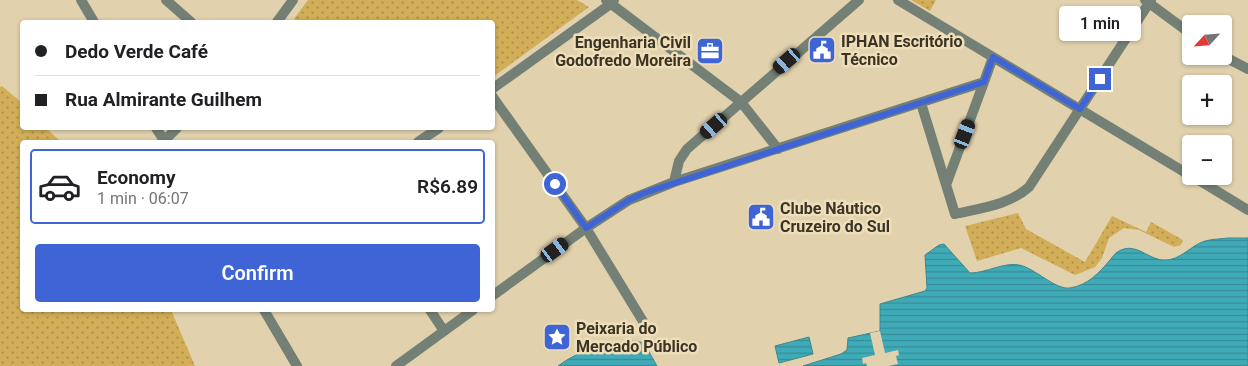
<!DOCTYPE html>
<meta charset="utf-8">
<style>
:root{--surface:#fff;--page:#f2f2f2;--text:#202124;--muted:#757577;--line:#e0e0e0;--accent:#3f64d6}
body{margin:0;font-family:Roboto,sans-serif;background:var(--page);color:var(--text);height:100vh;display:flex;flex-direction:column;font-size:19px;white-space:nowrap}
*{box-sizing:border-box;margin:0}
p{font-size:16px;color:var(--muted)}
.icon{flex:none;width:28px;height:28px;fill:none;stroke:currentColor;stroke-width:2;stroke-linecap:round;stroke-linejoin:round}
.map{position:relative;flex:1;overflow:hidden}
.panel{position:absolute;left:20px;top:140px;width:475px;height:172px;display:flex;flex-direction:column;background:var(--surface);border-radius:5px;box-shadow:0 1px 4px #0004}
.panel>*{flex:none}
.top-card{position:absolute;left:20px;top:20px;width:475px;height:110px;border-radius:5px;box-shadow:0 1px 4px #0004;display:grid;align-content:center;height:110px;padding:0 15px;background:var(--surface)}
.needle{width:32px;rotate:244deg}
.controls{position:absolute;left:1182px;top:15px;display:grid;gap:10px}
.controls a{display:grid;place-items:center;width:50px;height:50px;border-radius:5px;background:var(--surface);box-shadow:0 1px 4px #0004;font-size:25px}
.end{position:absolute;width:22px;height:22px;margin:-11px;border:6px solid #3f64d6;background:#fff;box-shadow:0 0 0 2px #fff}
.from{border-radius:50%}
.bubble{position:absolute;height:35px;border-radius:5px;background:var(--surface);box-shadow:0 1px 4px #0004;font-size:16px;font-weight:600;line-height:35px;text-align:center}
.car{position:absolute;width:15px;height:30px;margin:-15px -8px;border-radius:6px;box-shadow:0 0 4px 1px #0007;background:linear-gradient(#222 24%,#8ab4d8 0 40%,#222 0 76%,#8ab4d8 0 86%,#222 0)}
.top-card b{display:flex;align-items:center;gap:18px;height:48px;font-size:19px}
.top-card b+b{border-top:1px solid var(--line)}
.top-card i{width:12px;height:12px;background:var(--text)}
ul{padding:9px 0 0;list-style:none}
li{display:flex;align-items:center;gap:15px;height:75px;margin:0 10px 8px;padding:0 5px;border:2px solid transparent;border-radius:5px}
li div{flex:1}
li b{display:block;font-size:19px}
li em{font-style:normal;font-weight:600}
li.selected{border-color:var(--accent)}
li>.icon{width:45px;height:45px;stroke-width:1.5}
.action{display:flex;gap:10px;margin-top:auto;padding:10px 15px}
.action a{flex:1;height:58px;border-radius:5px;background:var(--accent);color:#fff;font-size:20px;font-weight:600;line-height:58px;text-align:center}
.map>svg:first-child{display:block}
.park{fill:url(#park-dots)}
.water{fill:url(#water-rules);stroke:#3e878c}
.pier{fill:#e1d1ad}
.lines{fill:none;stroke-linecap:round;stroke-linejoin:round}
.street{stroke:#748075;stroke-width:10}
.route{stroke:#3f64d6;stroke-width:6}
.labels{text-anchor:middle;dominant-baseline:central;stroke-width:5;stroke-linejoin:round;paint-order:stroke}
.poi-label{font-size:16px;font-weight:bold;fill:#3a3425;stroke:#efdeba;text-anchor:start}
</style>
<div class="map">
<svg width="1248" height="366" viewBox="0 0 1248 366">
<defs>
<pattern id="park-dots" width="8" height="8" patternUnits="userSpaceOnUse" patternTransform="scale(1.25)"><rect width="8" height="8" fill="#d2ae58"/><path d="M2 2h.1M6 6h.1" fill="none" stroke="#ab8e49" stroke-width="1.8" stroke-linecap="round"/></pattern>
<pattern id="water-rules" width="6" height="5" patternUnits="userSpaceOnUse" patternTransform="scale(1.25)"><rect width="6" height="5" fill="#40abb8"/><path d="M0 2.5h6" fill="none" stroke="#378c95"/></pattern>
</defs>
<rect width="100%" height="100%" fill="#e1d1ad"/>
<path class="park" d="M308,0H577L589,7L493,77L492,22H298L294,19Z
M911,0H936L930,11Z
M2,86L22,103V128H46L61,142H22V310H171L195,366H0V87Z
M1018,213L1026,229L1085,262L1112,216L1146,232L1151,222L1183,240L1181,245L1174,247L1139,230L1124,228L1109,238L1102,258L1095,267L1075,275L1021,248L977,261L965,226Z"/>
<path class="water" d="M1228,238H1248V366H803L841,354L847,350L848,338L880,331V304L925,291L927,288L925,255L939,245L944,244L970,273C986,273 1004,262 1019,265C1035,268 1055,290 1070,288C1088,285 1099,273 1110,260C1113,256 1116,252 1121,250C1137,243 1149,260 1164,260C1180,261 1191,245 1205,241C1212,239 1221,239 1228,238Z
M809,337L813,354L779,363L775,346Z
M635,341L644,343L657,366H558C581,349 606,343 635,341Z"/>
<path class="pier" d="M880,331L885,353L898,350L899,355L896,356L898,364L889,366H867L866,363L863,364L862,358L875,355L870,333Z"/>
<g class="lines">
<path class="street" d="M81,0L94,22
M166,0L191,22
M606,0L741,102L778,149
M898,0L1191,176
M1145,0L1191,34
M277,22L293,0
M1223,56L1248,69
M492,89L612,3L614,0
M492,96L586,228L644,323
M921,103L955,214C981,208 1009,205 1029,187L1151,0
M156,128L165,142
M164,141L177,128
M418,142L439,128
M1192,176L1248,210
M674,182L679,161L687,149L859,0
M946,185L984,82
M492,296L586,228L629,200L674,182L984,82L993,57
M264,310L297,366
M430,310L444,331
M396,366L473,310"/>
</g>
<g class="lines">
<path class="route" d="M555,184L586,228L629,200L644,193L984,82L993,57L1080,109L1100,79"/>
</g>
<defs>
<g id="civic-square" transform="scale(1.4375)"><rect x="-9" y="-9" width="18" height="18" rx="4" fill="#3f64d6" stroke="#efdeba"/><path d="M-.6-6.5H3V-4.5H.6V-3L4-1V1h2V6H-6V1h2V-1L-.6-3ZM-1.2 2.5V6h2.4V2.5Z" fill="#fff"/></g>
<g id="office-square" transform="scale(1.4375)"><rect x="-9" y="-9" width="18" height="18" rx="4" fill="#3f64d6" stroke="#efdeba"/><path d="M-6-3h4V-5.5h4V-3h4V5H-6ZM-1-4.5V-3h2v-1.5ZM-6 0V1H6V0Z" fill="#fff"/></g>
<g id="sight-square" transform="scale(1.4375)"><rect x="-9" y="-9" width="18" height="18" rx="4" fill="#3f64d6" stroke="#efdeba"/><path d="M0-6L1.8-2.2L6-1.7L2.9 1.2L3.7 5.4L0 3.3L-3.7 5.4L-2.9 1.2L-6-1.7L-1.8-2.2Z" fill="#fff"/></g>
</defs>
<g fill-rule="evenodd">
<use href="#civic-square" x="822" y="50"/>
<use href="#office-square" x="710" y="51"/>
<use href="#civic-square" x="761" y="217"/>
<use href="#sight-square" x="557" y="337"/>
</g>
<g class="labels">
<g class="poi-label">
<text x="841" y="41">IPHAN Escritório<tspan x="841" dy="18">Técnico</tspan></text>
<text x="691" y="42" text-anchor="end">Engenharia Civil<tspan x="691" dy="18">Godofredo Moreira</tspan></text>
<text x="780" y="208">Clube Náutico<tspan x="780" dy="18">Cruzeiro do Sul</tspan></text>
<text x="576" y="328">Peixaria do<tspan x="576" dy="18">Mercado Público</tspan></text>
</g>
</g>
</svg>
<div class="controls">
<a><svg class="needle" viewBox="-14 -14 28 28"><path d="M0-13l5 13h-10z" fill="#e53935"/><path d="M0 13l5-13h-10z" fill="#757577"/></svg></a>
<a>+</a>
<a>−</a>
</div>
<i class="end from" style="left:555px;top:184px"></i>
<i class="end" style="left:1100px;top:79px"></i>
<div class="bubble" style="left:1059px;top:6px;width:82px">1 min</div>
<i class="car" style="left:787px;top:61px;rotate:229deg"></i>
<i class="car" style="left:714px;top:126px;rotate:229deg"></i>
<i class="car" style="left:965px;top:134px;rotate:21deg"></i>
<i class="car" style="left:555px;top:250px;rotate:54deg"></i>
<div class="top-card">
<b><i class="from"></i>Dedo Verde Café</b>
<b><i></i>Rua Almirante Guilhem</b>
</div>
<section class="panel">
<ul>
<li class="selected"><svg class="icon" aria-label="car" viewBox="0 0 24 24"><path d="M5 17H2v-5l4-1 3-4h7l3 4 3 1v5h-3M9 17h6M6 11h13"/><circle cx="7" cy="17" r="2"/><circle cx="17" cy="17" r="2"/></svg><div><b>Economy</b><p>1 min · 06:07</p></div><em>R$6.89</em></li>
</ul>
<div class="action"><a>Confirm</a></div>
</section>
</div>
